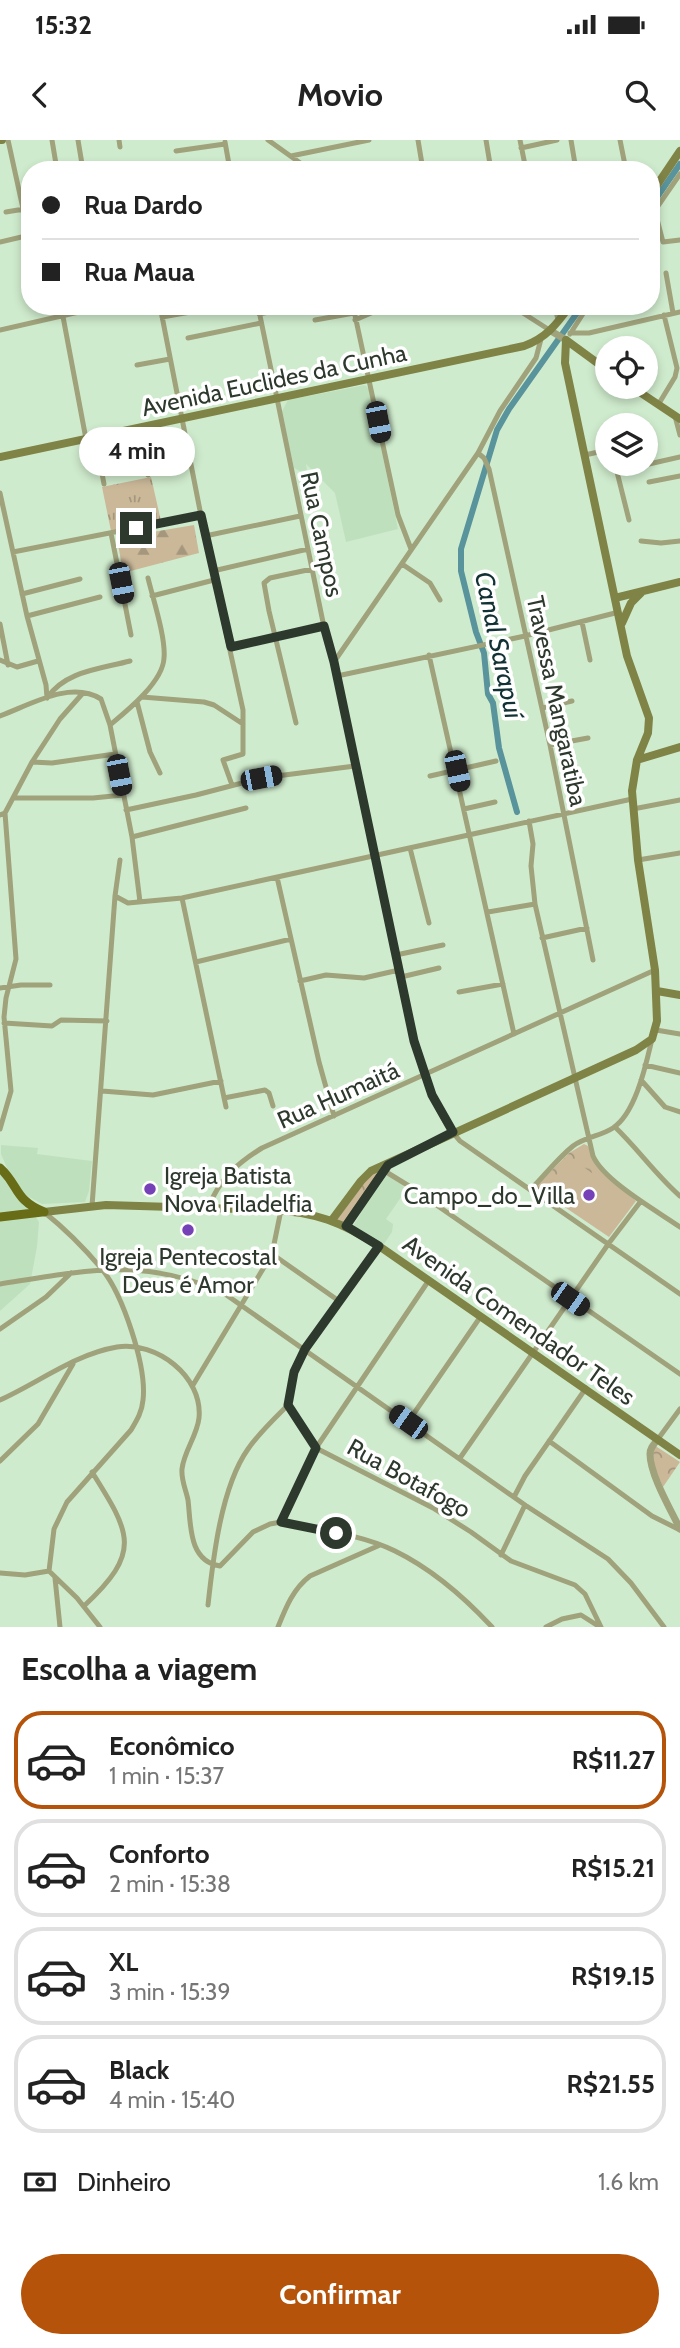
<!DOCTYPE html>
<html lang="pt">
<meta charset="utf-8">
<style>
:root{--surface:#fff;--page:#f6f6f6;--text:#222;--muted:#767676;--line:#e0e0e0;--accent:#b45309}
body{margin:0;font-family:Cabin,sans-serif;background:var(--page);color:var(--text);height:100vh;display:flex;flex-direction:column;font-size:26px;white-space:nowrap}
*{box-sizing:border-box;margin:0}
p{font-size:23px;color:var(--muted)}
.icon{flex:none;width:38px;height:38px;fill:none;stroke:currentColor;stroke-width:2;stroke-linecap:round;stroke-linejoin:round}
.map{position:relative;height:1487px;overflow:hidden}
.drawer{display:flex;flex-direction:column;background:var(--surface);flex:1}
.drawer>*{flex:none}
.guide{position:absolute;left:21px;top:21px;width:639px;height:154px;border-radius:28px;box-shadow:0 4px 10px #0003;display:grid;align-content:center;height:154px;padding:0 21px;background:var(--surface)}
.fabs{position:absolute;left:595px;top:196px;display:grid;gap:14px}
.fabs a{display:grid;place-items:center;width:63px;height:63px;border-radius:50%;background:var(--surface);box-shadow:0 4px 10px #0003;font-size:35px}
.end{position:absolute;width:32px;height:32px;margin:-16px;border:9px solid #2e392e;background:#fff;box-shadow:0 0 0 4px #fff}
.from{border-radius:50%}
.bubble{position:absolute;height:49px;border-radius:24px;background:var(--surface);box-shadow:0 4px 10px #0003;font-size:23px;font-weight:800;line-height:49px;text-align:center}
.car{position:absolute;width:21px;height:42px;margin:-21px -10px;border-radius:9px;box-shadow:0 0 5px 2px #0007;background:linear-gradient(#222 24%,#8ab4d8 0 40%,#222 0 76%,#8ab4d8 0 86%,#222 0)}
.guide b{display:flex;align-items:center;gap:24px;height:66px;font-size:26px}
.guide b+b{border-top:2px solid var(--line)}
.guide i{width:18px;height:18px;background:var(--text)}
ul{padding:0;list-style:none}
li{display:flex;align-items:center;gap:21px;height:98px;margin:0 14px 10px;padding:0 7px;border:4px solid var(--line);border-radius:28px}
li div{flex:1}
li b{display:block;font-size:26px}
li em{font-style:normal;font-weight:800}
li.on{border-color:var(--accent)}
li>.icon{width:63px;height:63px;stroke-width:1.5}
h2{padding:0 21px;font-size:32px;line-height:84px}
.pay{display:flex;align-items:center;gap:18px;height:77px;padding:0 21px;font-size:26px}
.pay p{margin-inline-start:auto}
.action{display:flex;gap:14px;margin-top:auto;padding:14px 21px}
.action a{flex:1;height:80px;border-radius:42px;background:var(--accent);color:#fff;font-size:28px;font-weight:800;line-height:80px;text-align:center}
.status{display:flex;justify-content:space-between;align-items:center;height:49px;padding:0 35px;background:var(--surface);direction:ltr}
.status svg{height:19px;fill:currentColor}
header{display:flex;justify-content:space-between;align-items:center;height:91px;padding:0 21px;background:var(--surface);font-size:32px;font-weight:800}
.map>svg:first-child{display:block}
.built{fill:#bfe0bd}
.grass{fill:url(#grass-tufts)}
.forest{fill:url(#forest-firs)}
.park{fill:url(#park-crowns)}
.pitch{fill:#cbb899}
.lines{fill:none;stroke-linecap:round;stroke-linejoin:round}
.canal{stroke:#59939b;stroke-width:6}
.minor{stroke:#9fa27b;stroke-width:5}
.tertiary{stroke:#9fa27b;stroke-width:7}
.secondary{stroke:#7f8346;stroke-width:8}
.primary{stroke:#696c17;stroke-width:9}
.route{stroke:#2e392e;stroke-width:9}
.poi-dot{fill:#7640b7;stroke:#fff;stroke-width:2.5}
.labels{text-anchor:middle;dominant-baseline:central;stroke-width:7;stroke-linejoin:round;paint-order:stroke}
.street-label{font-size:24px;fill:#2e392e;stroke:#fff}
.poi-label{font-size:24px;fill:#2e392e;stroke:#fff;text-anchor:start}
.water-label{font-size:26px;font-style:italic;fill:#123135;stroke:#fff}
</style>
<div class="status"><b>15:32</b><svg viewBox="0 0 49 12"><path d="M0 12V9h3v3zM5 12V6h3v6zM10 12V3h3v9zM15 12V0h3v12zM26 1h20v11H26zM47 4h2v5h-2z"/></svg></div>
<header><svg class="icon" aria-label="back" viewBox="0 0 24 24"><path d="M15 5l-7 7 7 7"/></svg>Movio<svg class="icon" aria-label="search" viewBox="0 0 24 24"><circle cx="10" cy="10" r="6"/><path d="M15 15l6 6"/></svg></header>
<div class="map">
<svg width="680" height="1487" viewBox="0 0 680 1487">
<defs>
<pattern id="grass-tufts" width="24" height="20" patternUnits="userSpaceOnUse" patternTransform="scale(1.75)"><rect width="24" height="20" fill="#cbb899"/><path d="M3 7l-1-3M5 7V3M7 7l1-3M15 17l-1-3M17 17v-4M19 17l1-3" fill="none" stroke="#a5977d"/></pattern>
<pattern id="forest-firs" width="22" height="20" patternUnits="userSpaceOnUse" patternTransform="scale(1.75)"><rect width="22" height="20" fill="#cbb899"/><path d="M5 1l3.5 6h-7zM16 11l3.5 6h-7z" fill="#a5977d"/></pattern>
<pattern id="park-crowns" width="20" height="18" patternUnits="userSpaceOnUse" patternTransform="scale(1.75)"><rect width="20" height="18" fill="#cbb899"/><path d="M2 6a3 3 0 1 1 6 0M12 15a3 3 0 1 1 6 0" fill="none" stroke="#a5977d"/></pattern>
</defs>
<rect width="100%" height="100%" fill="#cfebcd"/>
<path class="built" d="M365,245L369,249L398,389L346,402L335,353L306,324L307,330L300,331L294,328L281,273L288,260Z
M1,1005L38,1008L37,1014L92,1021L89,1051L85,1062L42,1064L20,1052L39,1082L37,1107L30,1144L0,1171V1023L13,1042L1,1014Z
M388,1035L401,1043L406,1050L386,1079L393,1084L392,1092L384,1104L353,1086L382,1038Z"/>
<path class="grass" d="M151,337L161,381L111,391L102,347Z"/>
<path class="forest" d="M194,385L199,413L123,433L117,398Z"/>
<path class="park" d="M584,1004L588,1006L602,1032L636,1061L609,1097L535,1047L569,1013Z
M374,1032L378,1034L345,1084L337,1079L338,1072Z
M654,1305L680,1322L663,1347C656,1332 651,1322 654,1305Z"/>
<path class="pitch" d="M569,1017L632,1061L609,1092L547,1049Z"/>
<g class="lines">
<path class="canal" d="M651,66L680,24
M517,672L499,608L493,563L488,554L484,513L476,492L461,431V409L497,290L509,269L582,166"/>
<path class="minor" d="M8,0L29,96
M52,0L57,30
M78,0L83,30
M119,0L120,7
M268,0L310,30
M418,0L423,30
M486,0L491,30
M520,0L526,30
M571,0L576,30
M620,0L626,30
M225,2L230,30
M521,8L557,0
M176,11L225,4
M291,16L369,0
M655,71L663,102L680,100
M6,72L30,68
M651,76L680,34
M0,102L30,95
M666,133L673,173
M61,166L86,299
M160,166L205,396L243,570V614L223,620L232,645
M258,166L324,487L334,522L414,901C424,936 435,975 460,1001L680,1154
M353,166L398,375L411,409
M512,166L551,191
M555,166L558,180
M259,174L298,166
M162,177L202,170
M315,180L354,173
M355,180L378,170L399,166
M0,190L105,166
M570,193H589L680,172
M570,194L588,166
M188,198L261,183
M137,225L170,219
M658,265L675,237L677,228L664,175
M675,276L680,295
M139,288L148,335
M95,297L104,344
M478,313L484,318L489,329L550,605L593,820
M585,315L607,310
M615,324L629,380
M649,324L680,317
M649,342L680,336
M0,353L27,476L46,545L47,558
M111,393L131,495
M205,396L300,376
M641,401L661,403L680,401
M13,412L201,375
M402,424L430,443L440,460
M213,431L308,409
M22,454L80,439
M152,456L214,440
M27,476L100,457
M582,482L590,520
M0,484L8,525
M231,507L324,487
M429,515L514,894
M0,520L17,527L38,521
M334,522L478,313L500,271L536,218L541,199
M337,536L525,496L619,472
M142,557L204,562L214,565L243,584
M47,558C65,531 100,529 130,521
M137,562L150,612L160,633
M542,568L572,561
M0,576C30,565 70,540 101,559L110,585L132,697L140,762
M296,583L269,471L264,443L270,438L312,429
M110,585C127,571 163,542 164,518C166,498 153,459 148,438
M550,605L588,598
M32,622L52,623L115,614
M430,636L496,621
M13,658H93L123,655
M464,669L495,662
M633,669L680,660
M126,670L196,655L261,638L355,626
M0,675L5,673L32,622L60,579L83,553
M529,681L533,704L531,726L535,764L593,1016C604,1041 657,1071 680,1087
M132,697L246,668
M410,708L429,783
M638,720L680,713
M277,737L319,922L334,976
M115,756L128,763L182,758L632,659
M182,758L226,967
M488,772L535,764
M542,798L587,788
M396,815L443,805
M196,822L291,799
M401,837L439,828
M300,841L326,835L364,838L399,830
M0,848L21,845H50
M459,852L503,844
M4,883L52,886L61,880L107,881
M656,890L680,894
M645,925L680,933
M641,940L665,967L680,972
M102,951L153,955L221,941
M224,958L265,950L269,953L273,966
M615,987C638,1009 656,1035 680,1056
M0,989L11,951L4,877L6,858L16,819L5,673
M383,1030L409,1046L680,1234
M531,1049C545,1035 558,1018 573,1006C585,997 601,996 613,988C636,973 646,924 652,899
M92,1066L115,756L120,720
M208,1068C219,1040 236,1024 262,1008L655,830
M44,1072C64,1088 85,1109 101,1128C123,1154 147,1227 143,1260C142,1272 137,1280 131,1290L67,1362L54,1389L49,1431
M379,1106C358,1135 272,1237 291,1270L316,1308L433,1368L471,1392L511,1421L575,1445L585,1454L601,1487
M272,1114L339,1161
M0,1144C82,1131 146,1116 225,1154L525,1365L608,1419L631,1443L664,1487
M0,1189L46,1157L71,1133
M193,1245L272,1114L281,1070
M0,1260C38,1243 75,1214 117,1207C156,1201 203,1236 199,1278C197,1296 184,1311 182,1329C181,1340 186,1350 188,1360C191,1384 188,1421 220,1426L253,1392L270,1384L281,1382C318,1390 361,1394 395,1411C432,1429 465,1458 492,1487
M408,1282L481,1176
M658,1299L680,1269
M549,1301L652,1376L680,1390
M460,1318L609,1103L641,1061
M0,1321L38,1284L73,1224
M514,1357L525,1336L586,1248
M281,1382L316,1308L429,1140
M501,1415L525,1365
M0,1433L25,1435L49,1431L77,1458L100,1487
M55,1438L60,1487
M208,1465C213,1419 221,1347 248,1309C259,1293 274,1279 288,1265
M84,1466C142,1412 131,1394 92,1332
M278,1487C286,1467 293,1449 310,1436L380,1405
M546,1487L562,1479L581,1475L600,1487"/>
<path class="tertiary" d="M551,191L566,200
M658,1299C654,1304 650,1308 650,1314C650,1335 671,1370 680,1389"/>
<path class="secondary" d="M0,0H2
M651,54L680,11
M566,200L607,230
M632,247L680,279
M0,317L524,206C546,198 556,185 570,166
M615,458L680,442
M622,483L631,463L641,453
M637,620L680,607
M657,851L680,855
M44,1072L106,1065L271,1070C316,1072 341,1082 379,1106L680,1315
M332,1080L361,1041L371,1031L636,910L652,899L657,881L655,830L638,720L632,651L637,620L648,593L649,578L627,516L565,223L566,200
M346,1085L388,1025"/>
<path class="primary" d="M0,1028C19,1045 14,1060 44,1072
M0,1077L42,1072"/>
</g>
<g class="lines">
<path class="route" d="M136,388L201,375L231,507L324,486L334,522L414,901L432,955L453,992L388,1025L346,1086L379,1106L305,1209L294,1232L288,1265L316,1308L281,1382L336,1393"/>
</g>
<g class="poi-dot">
<circle cx="150" cy="1049" r="7"/>
<circle cx="589" cy="1055" r="7"/>
<circle cx="188" cy="1090" r="7"/>
</g>
<g class="labels">
<g class="street-label">
<text transform="translate(274 240) rotate(-12)">Avenida Euclides da Cunha</text>
<text transform="translate(322 394) rotate(78)">Rua Campos</text>
<text transform="translate(557 561) rotate(78)">Travessa Mangaratiba</text>
<text transform="translate(338 955) rotate(-24)">Rua Humaitá</text>
<text transform="translate(519 1180) rotate(35)">Avenida Comendador Teles</text>
<text transform="translate(409 1338) rotate(29)">Rua Botafogo</text>
</g>
<g class="poi-label">
<text x="164" y="1035">Igreja Batista<tspan x="164" dy="28">Nova Filadelfia</tspan></text>
<text x="575" y="1055" text-anchor="end">Campo_do_Villa</text>
<text x="188" y="1116" text-anchor="middle">Igreja Pentecostal<tspan x="188" dy="28">Deus é Amor</tspan></text>
</g>
<g class="water-label">
<text transform="translate(499 505) rotate(78)">Canal Sarapuí</text>
</g>
</g>
</svg>
<div class="fabs">
<a><svg class="icon" aria-label="locate" viewBox="0 0 24 24"><circle cx="12" cy="12" r="6"/><path d="M12 2v4M12 18v4M2 12h4M18 12h4"/></svg></a>
<a><svg class="icon" aria-label="layers" viewBox="0 0 24 24"><path d="M12 4l9 5-9 5-9-5zM3 14l9 5 9-5"/></svg></a>
</div>
<i class="end from" style="left:336px;top:1393px"></i>
<i class="end" style="left:136px;top:388px"></i>
<div class="bubble" style="left:79px;top:287px;width:116px">4 min</div>
<i class="car" style="left:378px;top:282px;rotate:169deg"></i>
<i class="car" style="left:121px;top:443px;rotate:169deg"></i>
<i class="car" style="left:457px;top:631px;rotate:168deg"></i>
<i class="car" style="left:119px;top:635px;rotate:169deg"></i>
<i class="car" style="left:261px;top:638px;rotate:79deg"></i>
<i class="car" style="left:570px;top:1159px;rotate:125deg"></i>
<i class="car" style="left:408px;top:1282px;rotate:305deg"></i>
<div class="guide">
<b><i class="from"></i>Rua Dardo</b>
<b><i></i>Rua Maua</b>
</div>
</div>
<section class="drawer">
<h2>Escolha a viagem</h2>
<ul>
<li class="on"><svg class="icon" aria-label="car" viewBox="0 0 24 24"><path d="M5 17H2v-5l4-1 3-4h7l3 4 3 1v5h-3M9 17h6M6 11h13"/><circle cx="7" cy="17" r="2"/><circle cx="17" cy="17" r="2"/></svg><div><b>Econômico</b><p>1 min · 15:37</p></div><em>R$11.27</em></li>
<li><svg class="icon" aria-label="car" viewBox="0 0 24 24"><path d="M5 17H2v-5l4-1 3-4h7l3 4 3 1v5h-3M9 17h6M6 11h13"/><circle cx="7" cy="17" r="2"/><circle cx="17" cy="17" r="2"/></svg><div><b>Conforto</b><p>2 min · 15:38</p></div><em>R$15.21</em></li>
<li><svg class="icon" aria-label="car" viewBox="0 0 24 24"><path d="M5 17H2v-5l4-1 3-4h7l3 4 3 1v5h-3M9 17h6M6 11h13"/><circle cx="7" cy="17" r="2"/><circle cx="17" cy="17" r="2"/></svg><div><b>XL</b><p>3 min · 15:39</p></div><em>R$19.15</em></li>
<li><svg class="icon" aria-label="car" viewBox="0 0 24 24"><path d="M5 17H2v-5l4-1 3-4h7l3 4 3 1v5h-3M9 17h6M6 11h13"/><circle cx="7" cy="17" r="2"/><circle cx="17" cy="17" r="2"/></svg><div><b>Black</b><p>4 min · 15:40</p></div><em>R$21.55</em></li>
</ul>
<div class="pay"><svg class="icon" aria-label="cash" viewBox="0 0 24 24"><path d="M3 7h18v10H3z"/><circle cx="12" cy="12" r="2"/></svg>Dinheiro<p>1.6 km</p></div>
<div class="action"><a>Confirmar</a></div>
</section>
